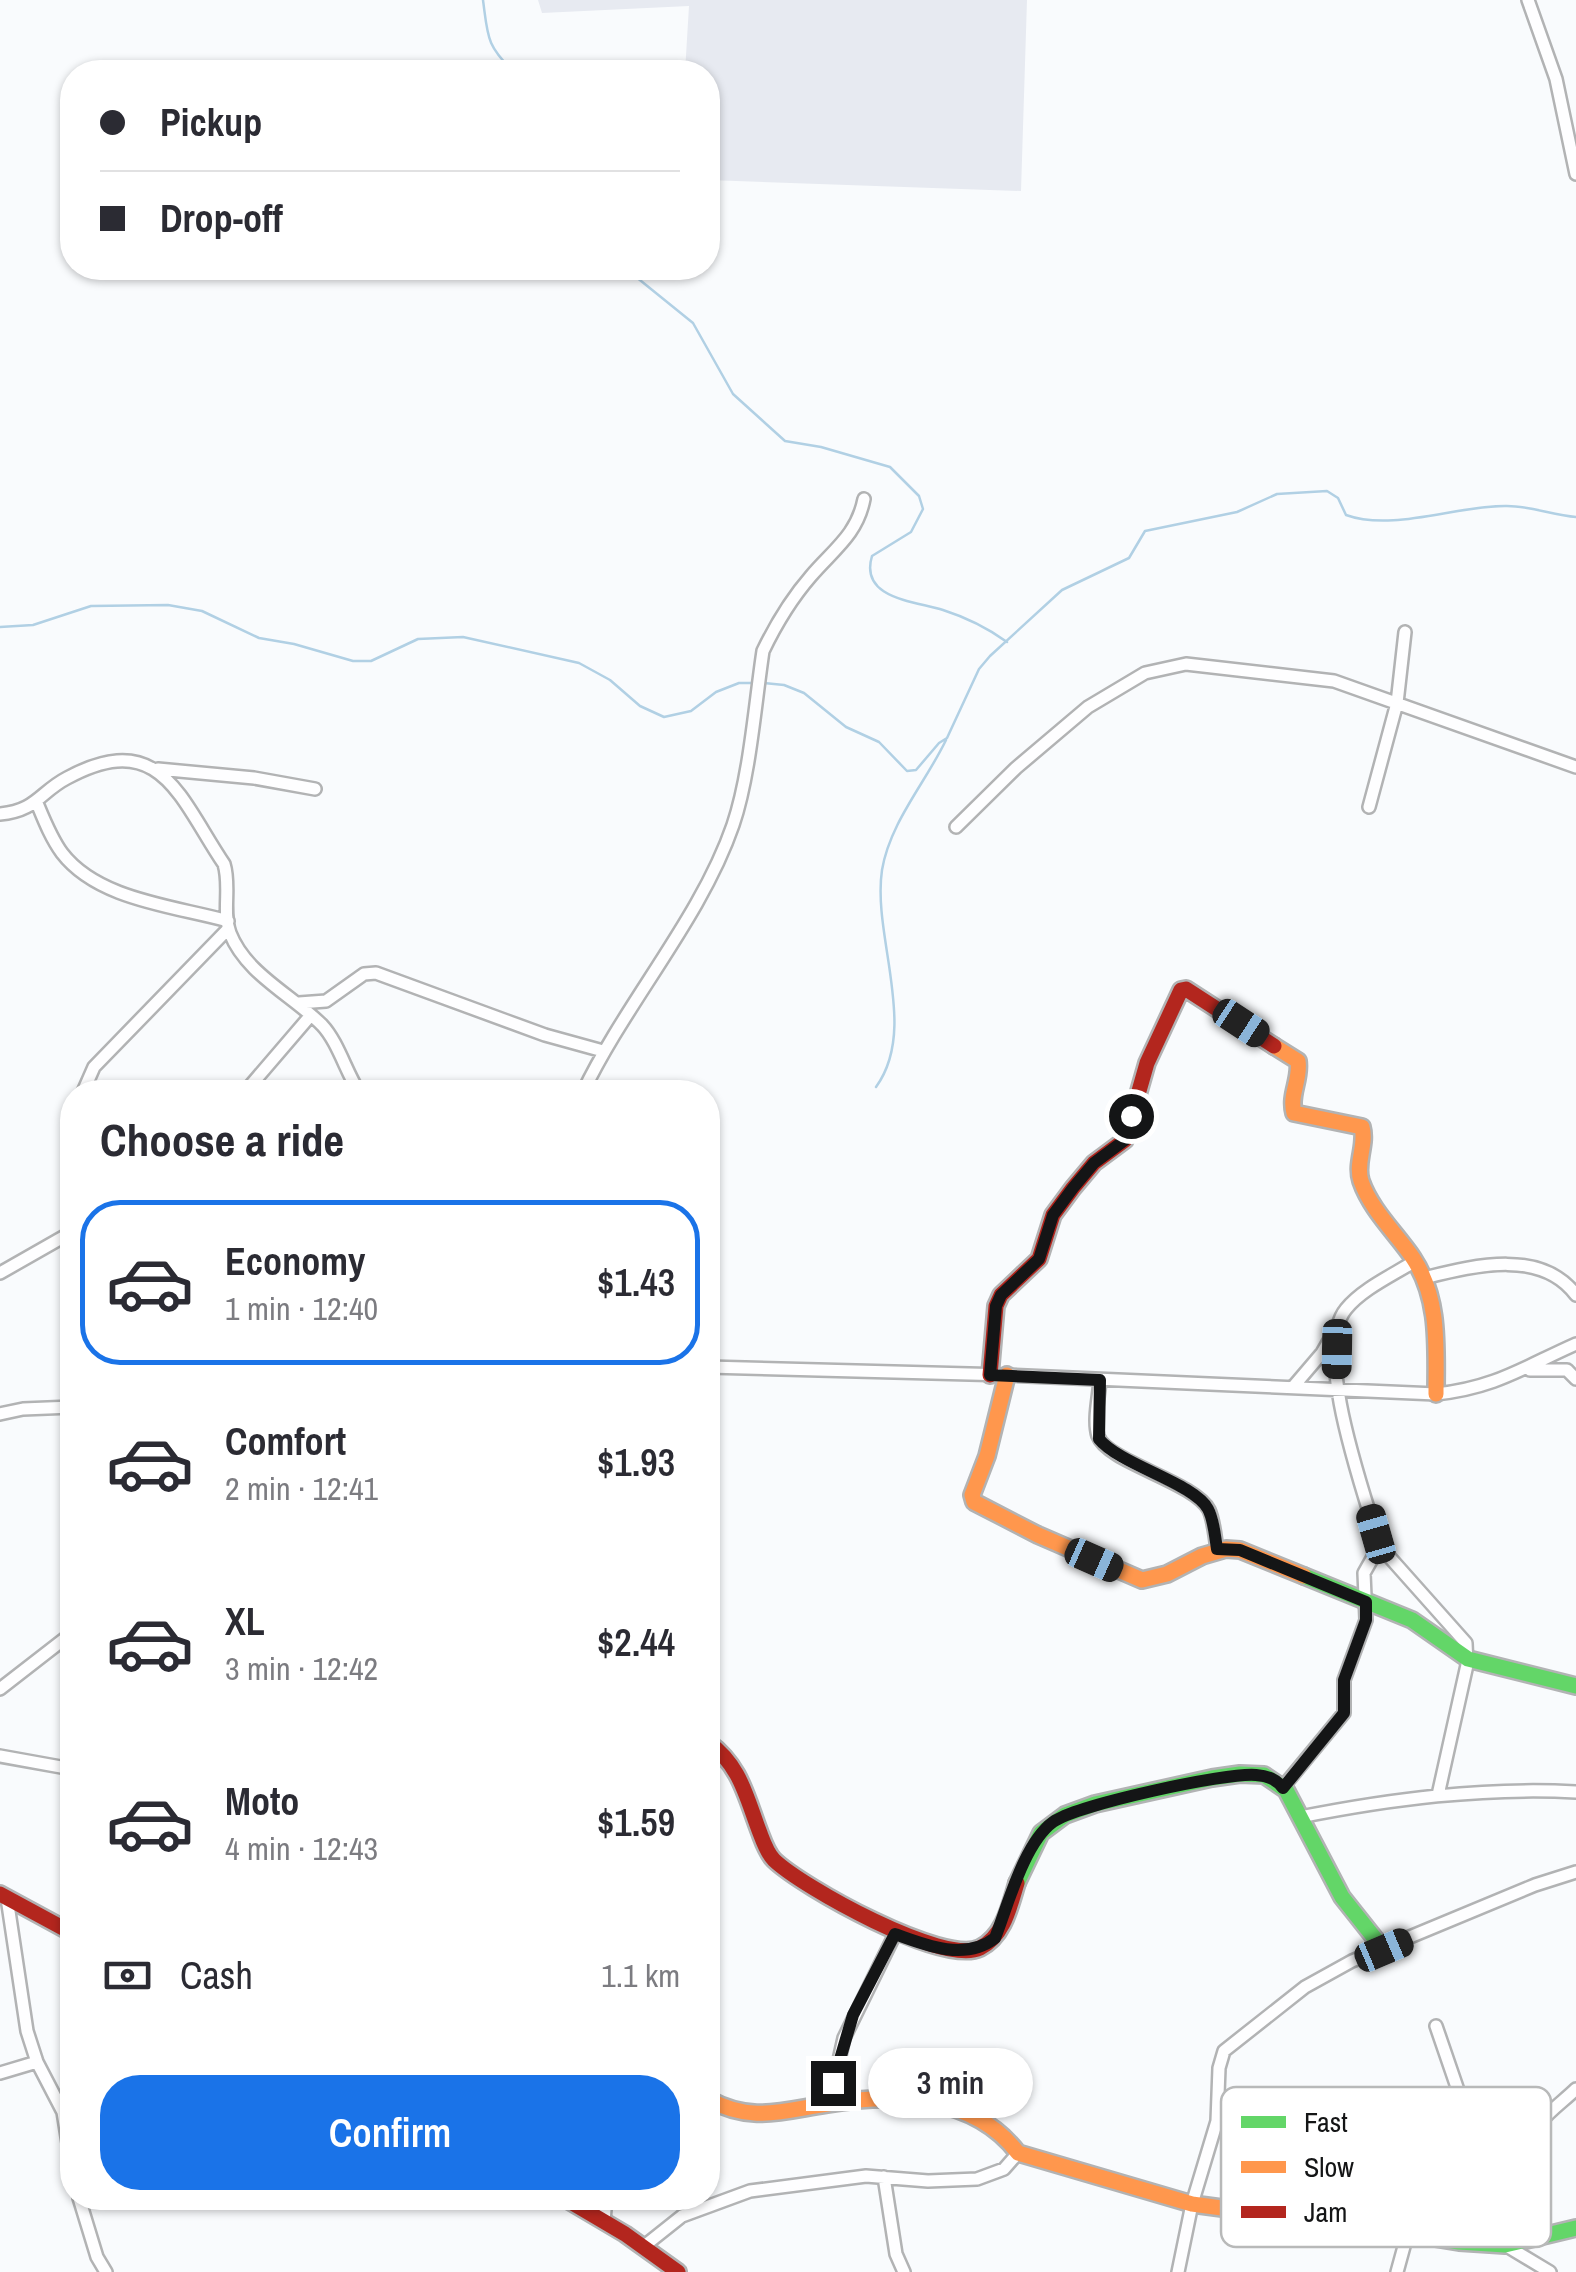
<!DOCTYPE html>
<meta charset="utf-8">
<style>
:root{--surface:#fff;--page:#f2f2f3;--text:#2b2b33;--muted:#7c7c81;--line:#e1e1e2;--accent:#1a73e8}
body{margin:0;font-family:"Archivo Narrow",sans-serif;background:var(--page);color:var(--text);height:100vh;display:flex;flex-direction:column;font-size:38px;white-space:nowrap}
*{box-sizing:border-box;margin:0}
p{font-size:32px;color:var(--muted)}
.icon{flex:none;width:55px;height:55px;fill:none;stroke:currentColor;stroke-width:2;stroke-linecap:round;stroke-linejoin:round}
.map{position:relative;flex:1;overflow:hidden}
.side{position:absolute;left:60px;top:1080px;width:660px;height:1130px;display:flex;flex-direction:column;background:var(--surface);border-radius:40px;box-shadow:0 2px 8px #0004}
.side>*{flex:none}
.banner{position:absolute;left:60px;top:60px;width:660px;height:220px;border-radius:40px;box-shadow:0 2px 8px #0004;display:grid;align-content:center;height:220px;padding:0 40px;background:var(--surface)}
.end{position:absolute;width:45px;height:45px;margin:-22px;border:12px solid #141516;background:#fff;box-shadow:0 0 0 5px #fff}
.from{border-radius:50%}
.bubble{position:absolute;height:70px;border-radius:35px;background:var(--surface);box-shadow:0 2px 8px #0004;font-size:32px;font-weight:600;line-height:70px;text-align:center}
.car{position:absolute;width:30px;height:60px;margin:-30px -15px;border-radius:12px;box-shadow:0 0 8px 2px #0007;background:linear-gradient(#222 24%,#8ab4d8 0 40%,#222 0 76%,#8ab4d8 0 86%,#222 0)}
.banner b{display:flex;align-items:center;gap:35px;height:95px;font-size:38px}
.banner b+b{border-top:2px solid var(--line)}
.banner i{width:25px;height:25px;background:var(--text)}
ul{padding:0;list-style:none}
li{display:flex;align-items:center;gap:30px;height:165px;margin:0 20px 15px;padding:0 20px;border:5px solid transparent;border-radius:40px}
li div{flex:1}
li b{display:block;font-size:38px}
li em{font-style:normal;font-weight:600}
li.selected{border-color:var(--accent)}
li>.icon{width:90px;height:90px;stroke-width:1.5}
h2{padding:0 40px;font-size:45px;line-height:120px}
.pay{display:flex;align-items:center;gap:25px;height:110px;padding:0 40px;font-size:38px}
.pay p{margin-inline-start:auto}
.primary-button{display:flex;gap:20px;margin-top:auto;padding:20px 40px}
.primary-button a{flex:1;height:115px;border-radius:40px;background:var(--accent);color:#fff;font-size:40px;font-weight:600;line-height:115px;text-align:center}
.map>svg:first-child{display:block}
.built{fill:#e7eaf1}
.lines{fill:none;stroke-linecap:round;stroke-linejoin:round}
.stream{stroke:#b1d0e4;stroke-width:2.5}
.street-casing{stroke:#b2b3b4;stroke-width:16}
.fast-casing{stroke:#b2b3b4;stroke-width:20}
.slow-casing{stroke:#b2b3b4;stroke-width:20}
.jam-casing{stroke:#b2b3b4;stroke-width:20}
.street{stroke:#fefeff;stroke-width:11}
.fast{stroke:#63d668;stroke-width:15}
.slow{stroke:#ff974d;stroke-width:15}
.jam{stroke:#b3261e;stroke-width:15}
.route{stroke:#141516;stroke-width:12}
.key{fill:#fff;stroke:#b8b9b9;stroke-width:2.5}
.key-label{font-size:28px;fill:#141516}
</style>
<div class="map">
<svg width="1576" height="2272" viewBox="0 0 1576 2272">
<rect width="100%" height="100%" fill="#f9fbfd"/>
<path class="built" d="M538,0H1027L1021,191L708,180V72H685L689,6L542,13Z"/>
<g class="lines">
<path class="stream" d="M483,0C488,37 486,45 514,72
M625,268L693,323L733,394L785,441L821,447L890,467L919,496L923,509L911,532L872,556C859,599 915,601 943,610C965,617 989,629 1007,642
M0,627L33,625L91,606L168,605L202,611L259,638L294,644L353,661H371L418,639L463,637L579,663L610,680L640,706L664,717L691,711L716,692L739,683H756
M764,683L784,685L804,693L846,727L879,742L907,771L916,770L939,743L947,738L979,669L990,656L1062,590L1129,558L1145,531L1237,512L1277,494L1327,491L1338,498L1346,515C1393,532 1457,505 1507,506C1530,506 1553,515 1576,517
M876,1087C919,1028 872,937 882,870C890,822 926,782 946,740"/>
<g class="street-casing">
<path id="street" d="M1528,0L1556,79L1576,174
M158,769L254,778L315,789
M37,803C44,820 51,838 62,853C98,900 174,906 228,921
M1369,807L1397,703L1405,632
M0,814C36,811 40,792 67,778C161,727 180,799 224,864C231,886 222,912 230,933C246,974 292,995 322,1025C338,1042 346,1072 359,1092
M956,827L1016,768L1088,707L1145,673L1186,664L1334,681L1576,767
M299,1003L326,1001L364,974L376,973L545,1035L603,1051
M83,1092L94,1067L228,929
M245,1092L311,1015
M583,1092C626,1002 701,918 733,825C750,775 755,704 763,651C776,624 791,599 811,576C833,550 857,535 864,499
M0,1273L72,1232
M1424,1278C1473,1266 1541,1248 1576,1295
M708,1367L1007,1375L1436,1394C1495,1388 1524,1367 1576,1344
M1530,1370H1567L1576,1379
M1100,1380C1099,1397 1093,1420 1098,1436C1107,1462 1195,1482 1209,1510C1214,1521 1215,1537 1217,1549
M1293,1387L1322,1353L1337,1327
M0,1414L23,1409L72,1407
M1377,1543L1466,1643L1467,1665L1438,1795
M0,1689L72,1633
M0,1756L72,1769
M1283,1787L1344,1713V1680L1366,1620L1364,1573L1377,1550L1376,1534C1362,1487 1313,1349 1346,1309C1362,1289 1393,1275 1415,1261
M1300,1817C1391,1799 1483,1787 1576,1792
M7,1898L27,2031L37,2062L63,2112L72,2168
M1436,2026L1460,2096L1482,2125L1509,2148L1524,2170
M0,2073L37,2062
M829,2104L844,2038L895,1934
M884,2177L896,2254L904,2272
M79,2198L97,2257L106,2272
M604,2221L606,2198
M1523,2242C1523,2204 1516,2155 1540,2123C1550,2110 1565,2100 1576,2089
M1505,2245L1550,2272
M643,2247L682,2216L750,2191L866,2176L928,2181L977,2179L1004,2169L1018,2153
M1178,2272L1192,2204L1217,2121L1219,2068L1224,2051L1305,1987L1352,1961L1535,1885L1576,1872
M1397,2272L1408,2232"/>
</g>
<g class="fast-casing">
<path id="fast" d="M1304,1576L1412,1620L1468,1659L1576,1686
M1017,1883L1041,1833L1065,1815L1095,1804L1212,1778L1240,1774L1264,1775L1286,1790L1342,1897L1384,1950
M1379,2229L1459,2242L1505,2245L1576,2228"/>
</g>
<g class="slow-casing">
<path id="slow" d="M1274,1046L1298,1061C1301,1079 1289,1095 1294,1113L1362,1127C1367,1145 1355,1163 1361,1181C1371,1210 1396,1233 1413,1258C1440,1299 1436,1347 1436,1394
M1007,1375L987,1456L972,1495L974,1502L1038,1535L1142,1580L1167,1574L1202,1556L1226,1549L1240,1550L1304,1576
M708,2099C751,2123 781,2111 827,2104C894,2093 974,2095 1018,2153L1192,2204L1379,2229"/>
</g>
<g class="jam-casing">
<path id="jam" d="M990,1375L996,1306L1001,1295L1039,1259L1053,1215L1073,1188L1094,1163L1125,1140L1147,1063L1181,990L1186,989L1274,1046
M708,1742C741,1766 746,1797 760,1833C763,1841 767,1853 774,1860C802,1887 944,1966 980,1948C1004,1936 1010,1906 1017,1883
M0,1894L72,1933
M564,2198L625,2234L678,2272"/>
</g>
<use href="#street" class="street"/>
<use href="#fast" class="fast"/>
<use href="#slow" class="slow"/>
<use href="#jam" class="jam"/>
</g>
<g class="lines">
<path class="route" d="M833,2083L853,2015L895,1934C927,1946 966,1961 995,1938C1008,1905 1024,1843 1053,1822C1076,1805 1227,1772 1256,1775C1268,1776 1276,1779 1283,1788L1344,1713V1680L1366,1620V1602L1240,1550L1217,1549C1215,1537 1214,1520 1208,1509C1194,1483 1120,1465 1099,1439L1100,1380L990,1375L996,1306L1001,1295L1039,1259L1053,1215L1073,1188L1094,1163L1125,1140L1131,1116"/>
</g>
<rect x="1221" y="2087" width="330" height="160" rx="15" class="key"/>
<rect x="1241" y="2116" width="45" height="12" fill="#63d668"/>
<rect x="1241" y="2161" width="45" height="12" fill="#ff974d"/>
<rect x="1241" y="2206" width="45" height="12" fill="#b3261e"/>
<g class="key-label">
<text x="1304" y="2132">Fast</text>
<text x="1304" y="2177">Slow</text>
<text x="1304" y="2222">Jam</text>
</g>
</svg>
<i class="end from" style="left:1131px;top:1116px"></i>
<i class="end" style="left:833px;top:2083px"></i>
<div class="bubble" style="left:868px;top:2048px;width:165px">3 min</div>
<i class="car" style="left:1241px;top:1023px;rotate:123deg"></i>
<i class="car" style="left:1337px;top:1349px;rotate:181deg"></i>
<i class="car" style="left:1376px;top:1534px;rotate:344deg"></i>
<i class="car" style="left:1094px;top:1560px;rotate:114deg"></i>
<i class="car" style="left:1384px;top:1950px;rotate:67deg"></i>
<div class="banner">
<b><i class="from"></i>Pickup</b>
<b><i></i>Drop-off</b>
</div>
<section class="side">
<h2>Choose a ride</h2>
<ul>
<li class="selected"><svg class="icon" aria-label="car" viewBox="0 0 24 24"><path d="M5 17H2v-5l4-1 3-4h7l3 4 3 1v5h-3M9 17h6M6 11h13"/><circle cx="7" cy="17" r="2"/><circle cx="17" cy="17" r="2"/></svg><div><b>Economy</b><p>1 min · 12:40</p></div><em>$1.43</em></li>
<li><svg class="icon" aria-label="car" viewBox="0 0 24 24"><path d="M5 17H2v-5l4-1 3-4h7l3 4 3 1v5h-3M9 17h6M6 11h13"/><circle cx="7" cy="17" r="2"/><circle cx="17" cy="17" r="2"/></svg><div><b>Comfort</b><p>2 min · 12:41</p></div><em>$1.93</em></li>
<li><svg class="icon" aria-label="car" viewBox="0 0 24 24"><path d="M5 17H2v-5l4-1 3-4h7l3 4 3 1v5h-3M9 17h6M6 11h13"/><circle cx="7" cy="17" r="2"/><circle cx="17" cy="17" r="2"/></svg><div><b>XL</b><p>3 min · 12:42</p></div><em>$2.44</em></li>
<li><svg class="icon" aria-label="car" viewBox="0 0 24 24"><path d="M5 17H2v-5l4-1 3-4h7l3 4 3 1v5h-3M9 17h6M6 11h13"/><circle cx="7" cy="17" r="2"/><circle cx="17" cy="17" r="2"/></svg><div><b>Moto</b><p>4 min · 12:43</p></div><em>$1.59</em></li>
</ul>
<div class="pay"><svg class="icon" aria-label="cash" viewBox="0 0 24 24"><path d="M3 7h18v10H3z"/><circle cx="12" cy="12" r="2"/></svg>Cash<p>1.1 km</p></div>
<div class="primary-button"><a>Confirm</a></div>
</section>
</div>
